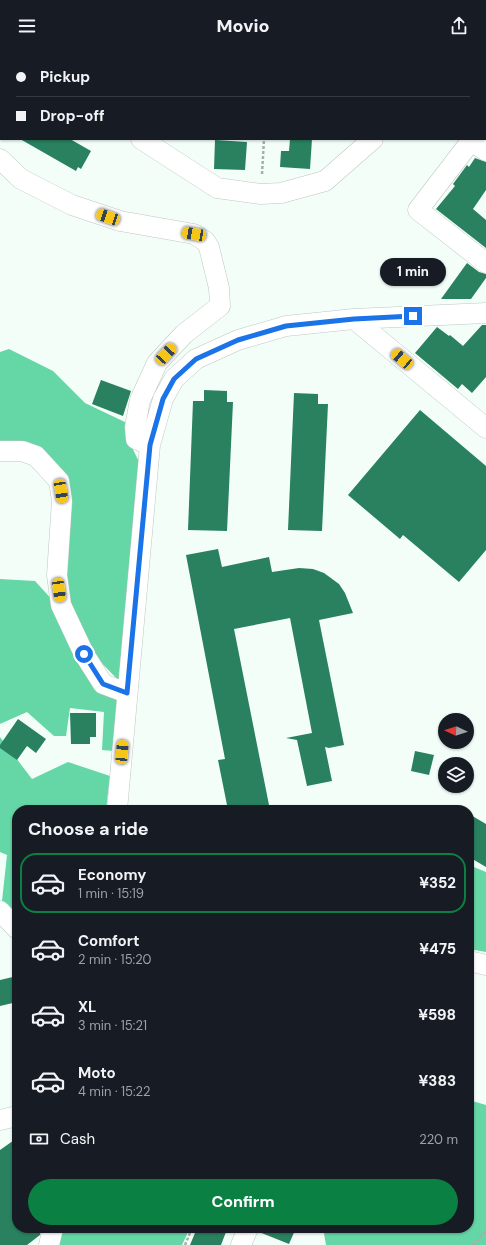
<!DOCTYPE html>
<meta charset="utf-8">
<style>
:root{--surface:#171b24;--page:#20242c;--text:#f1f3f6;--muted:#9ea1a6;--line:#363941;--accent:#0b8043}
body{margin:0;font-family:"DM Sans",sans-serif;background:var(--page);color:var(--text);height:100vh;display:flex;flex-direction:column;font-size:15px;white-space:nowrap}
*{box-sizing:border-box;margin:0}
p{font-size:13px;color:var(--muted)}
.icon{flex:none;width:22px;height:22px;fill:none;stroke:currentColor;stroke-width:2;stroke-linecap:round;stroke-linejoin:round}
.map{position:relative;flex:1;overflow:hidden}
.sheet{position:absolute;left:12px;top:753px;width:462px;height:428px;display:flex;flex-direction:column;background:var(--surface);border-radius:16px;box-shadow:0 1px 3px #0004}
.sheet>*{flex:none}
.banner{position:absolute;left:0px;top:0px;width:486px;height:88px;box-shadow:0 1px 3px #0004;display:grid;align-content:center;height:88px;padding:0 16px;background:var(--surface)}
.needle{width:26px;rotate:274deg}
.buttons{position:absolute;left:438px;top:661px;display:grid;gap:8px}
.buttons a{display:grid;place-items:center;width:36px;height:36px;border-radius:50%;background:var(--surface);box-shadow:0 1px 3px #0004;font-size:20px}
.end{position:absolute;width:18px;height:18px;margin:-9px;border:5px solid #1a73e8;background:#fff;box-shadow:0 0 0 2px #fff}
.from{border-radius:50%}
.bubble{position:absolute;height:28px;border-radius:14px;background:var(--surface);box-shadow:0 1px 3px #0004;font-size:13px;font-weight:800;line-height:28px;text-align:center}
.car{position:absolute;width:12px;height:24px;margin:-12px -6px;border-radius:5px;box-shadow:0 0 3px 1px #0007;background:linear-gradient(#f5c518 24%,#345 0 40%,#f5c518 0 76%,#345 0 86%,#f5c518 0)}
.banner b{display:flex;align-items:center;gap:14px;height:38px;font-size:15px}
.banner b+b{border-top:1px solid var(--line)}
.banner i{width:10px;height:10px;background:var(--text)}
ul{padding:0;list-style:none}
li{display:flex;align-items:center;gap:12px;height:60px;margin:0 8px 6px;padding:0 8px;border:2px solid transparent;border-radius:16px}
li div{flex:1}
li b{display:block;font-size:15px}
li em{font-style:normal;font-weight:800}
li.active{border-color:var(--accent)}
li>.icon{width:36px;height:36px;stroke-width:1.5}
h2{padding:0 16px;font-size:18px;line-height:48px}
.pay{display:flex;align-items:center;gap:10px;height:44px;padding:0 16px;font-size:15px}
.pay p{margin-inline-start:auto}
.action{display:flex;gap:8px;margin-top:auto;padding:8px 16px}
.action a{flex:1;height:46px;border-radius:24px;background:var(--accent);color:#fff;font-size:16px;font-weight:800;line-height:46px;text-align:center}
header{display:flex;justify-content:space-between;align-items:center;height:52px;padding:0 16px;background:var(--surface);font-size:18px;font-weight:800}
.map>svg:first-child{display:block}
.forest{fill:#65d6a5}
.building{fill:#29815f}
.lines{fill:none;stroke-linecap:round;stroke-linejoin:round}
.minor-casing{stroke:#bdc8c2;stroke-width:21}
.path{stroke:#a6afaa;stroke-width:2.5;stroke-dasharray:3 2;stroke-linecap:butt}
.minor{stroke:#fff;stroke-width:20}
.route{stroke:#1a73e8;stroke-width:5}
</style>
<header><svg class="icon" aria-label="menu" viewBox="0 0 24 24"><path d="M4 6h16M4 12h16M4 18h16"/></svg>Movio<svg class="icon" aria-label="share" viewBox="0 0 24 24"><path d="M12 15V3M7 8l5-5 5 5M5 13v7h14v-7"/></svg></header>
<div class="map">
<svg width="486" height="1193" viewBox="0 0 486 1193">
<rect width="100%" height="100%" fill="#f3fef8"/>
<path class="forest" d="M9,297L53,319L85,351L129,372L128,387L140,412L120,630L89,598L67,561L53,409L0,393V300Z
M0,527L35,529L56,552L98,637L118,648L114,699L102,698L104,660L70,656L66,684H54L27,660L0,672Z
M0,685L32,727L68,710L110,724L106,758H17V867L2,849L7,803L0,800Z
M469,813L486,820V900L469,897Z
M469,1048L486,1053V1193H326L323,1176H469Z
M59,1176H190L182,1193H55Z"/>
<path class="building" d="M20,87H70L91,99L81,117L78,115L76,119Z
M290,87H312L310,117L280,115L281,99H289Z
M215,88L247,90L245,118L214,117Z
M475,106L486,110V138L473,157L486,168V196L436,157L455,134L453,132L467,113L469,115Z
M467,211L479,220L486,222V226L471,247H441Z
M482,273H486V325L472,341L462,332L458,337L415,301L437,275L449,284L450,283L463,294Z
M101,328L131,339L123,364L92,352Z
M204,338L227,339V350H233L227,479L188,478L193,349H204Z
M294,341L318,342V352H328L322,479L288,478Z
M420,358L486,414V498L459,530L403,483L400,487L348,443Z
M218,497L222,515L269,505L272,520L299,516L313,517L324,521L339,532L345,541L353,561L319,568L344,693L329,696L325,695L332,729L307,734L297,688L286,686L312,681L290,566L234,577L270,758H228L218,708L225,707L186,503Z
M70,661H96V685H90V692H71Z
M18,667L46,687L36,701L27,694L17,708L0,696V693Z
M415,699L434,703L429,723L411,719Z
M469,762L486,772V815L469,805Z
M17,924V950L0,954V928Z
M17,1086V1176H41L40,1183L27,1193H0V1098Z
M197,1176H217L226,1180L221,1193H190Z
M259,1176H296L289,1192L259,1180Z"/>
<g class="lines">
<g class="minor-casing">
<path id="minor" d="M13,0L14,1
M477,1L479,0
M0,58H1
M141,87L217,136L261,142L281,141L325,129L373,87
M486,99L471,89L418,158L486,211
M0,107L21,127L72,153L120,169L194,182L205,189L209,195L219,236L220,254L184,282L157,311L140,348L135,375L136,387L150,393
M354,267L486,376
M0,399H22L36,404L59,429L62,449L57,523L61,553L84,602L103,632L127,641
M117,758L150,393L163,347L174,327L196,307L238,288L286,274L354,267L486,261
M0,859L17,877
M469,909L486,913
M0,1068L17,1064
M49,1193L53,1176
M241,1193L248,1176"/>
</g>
<path class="path" d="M270,1V0
M262,122L264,87
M185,1193L192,1176
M473,1193L486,1179"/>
<use href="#minor" class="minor"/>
</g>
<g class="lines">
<path class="route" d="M84,602L103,632L127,641L150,393L163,347L174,327L196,307L238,288L286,274L354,267L413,264"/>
</g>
</svg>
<div class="buttons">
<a><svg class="needle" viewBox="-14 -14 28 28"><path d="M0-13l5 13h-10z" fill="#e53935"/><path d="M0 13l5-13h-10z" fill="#9ea1a6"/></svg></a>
<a><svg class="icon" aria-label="layers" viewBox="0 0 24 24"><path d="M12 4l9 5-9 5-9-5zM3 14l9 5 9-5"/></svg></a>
</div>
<i class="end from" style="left:84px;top:602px"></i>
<i class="end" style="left:413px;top:264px"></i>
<div class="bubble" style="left:380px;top:206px;width:66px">1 min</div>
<i class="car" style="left:108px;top:165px;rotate:289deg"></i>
<i class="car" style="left:194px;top:182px;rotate:280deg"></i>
<i class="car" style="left:166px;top:302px;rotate:43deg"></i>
<i class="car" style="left:402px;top:307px;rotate:310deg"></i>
<i class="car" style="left:61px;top:439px;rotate:171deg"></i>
<i class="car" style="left:59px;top:538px;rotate:172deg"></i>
<i class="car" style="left:122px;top:700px;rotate:5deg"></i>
<div class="banner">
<b><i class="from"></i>Pickup</b>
<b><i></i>Drop-off</b>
</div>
<section class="sheet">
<h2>Choose a ride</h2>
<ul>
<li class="active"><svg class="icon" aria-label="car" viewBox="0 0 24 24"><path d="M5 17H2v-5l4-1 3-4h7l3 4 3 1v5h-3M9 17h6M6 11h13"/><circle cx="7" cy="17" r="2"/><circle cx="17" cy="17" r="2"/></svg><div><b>Economy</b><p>1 min · 15:19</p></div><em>¥352</em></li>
<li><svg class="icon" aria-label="car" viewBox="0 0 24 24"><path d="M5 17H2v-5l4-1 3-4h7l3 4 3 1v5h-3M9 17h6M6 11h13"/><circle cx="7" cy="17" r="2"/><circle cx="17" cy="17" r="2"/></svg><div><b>Comfort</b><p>2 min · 15:20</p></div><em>¥475</em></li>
<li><svg class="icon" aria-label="car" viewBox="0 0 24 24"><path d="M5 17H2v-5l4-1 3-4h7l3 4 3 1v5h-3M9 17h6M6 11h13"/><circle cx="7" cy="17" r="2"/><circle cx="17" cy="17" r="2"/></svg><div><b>XL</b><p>3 min · 15:21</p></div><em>¥598</em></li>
<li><svg class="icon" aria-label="car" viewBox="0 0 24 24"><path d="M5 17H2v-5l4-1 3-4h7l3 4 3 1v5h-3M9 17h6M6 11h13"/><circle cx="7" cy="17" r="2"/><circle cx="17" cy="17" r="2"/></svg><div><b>Moto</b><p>4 min · 15:22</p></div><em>¥383</em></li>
</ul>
<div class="pay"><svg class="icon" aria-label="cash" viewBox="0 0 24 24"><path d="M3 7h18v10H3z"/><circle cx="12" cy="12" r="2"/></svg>Cash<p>220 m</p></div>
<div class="action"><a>Confirm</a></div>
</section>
</div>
